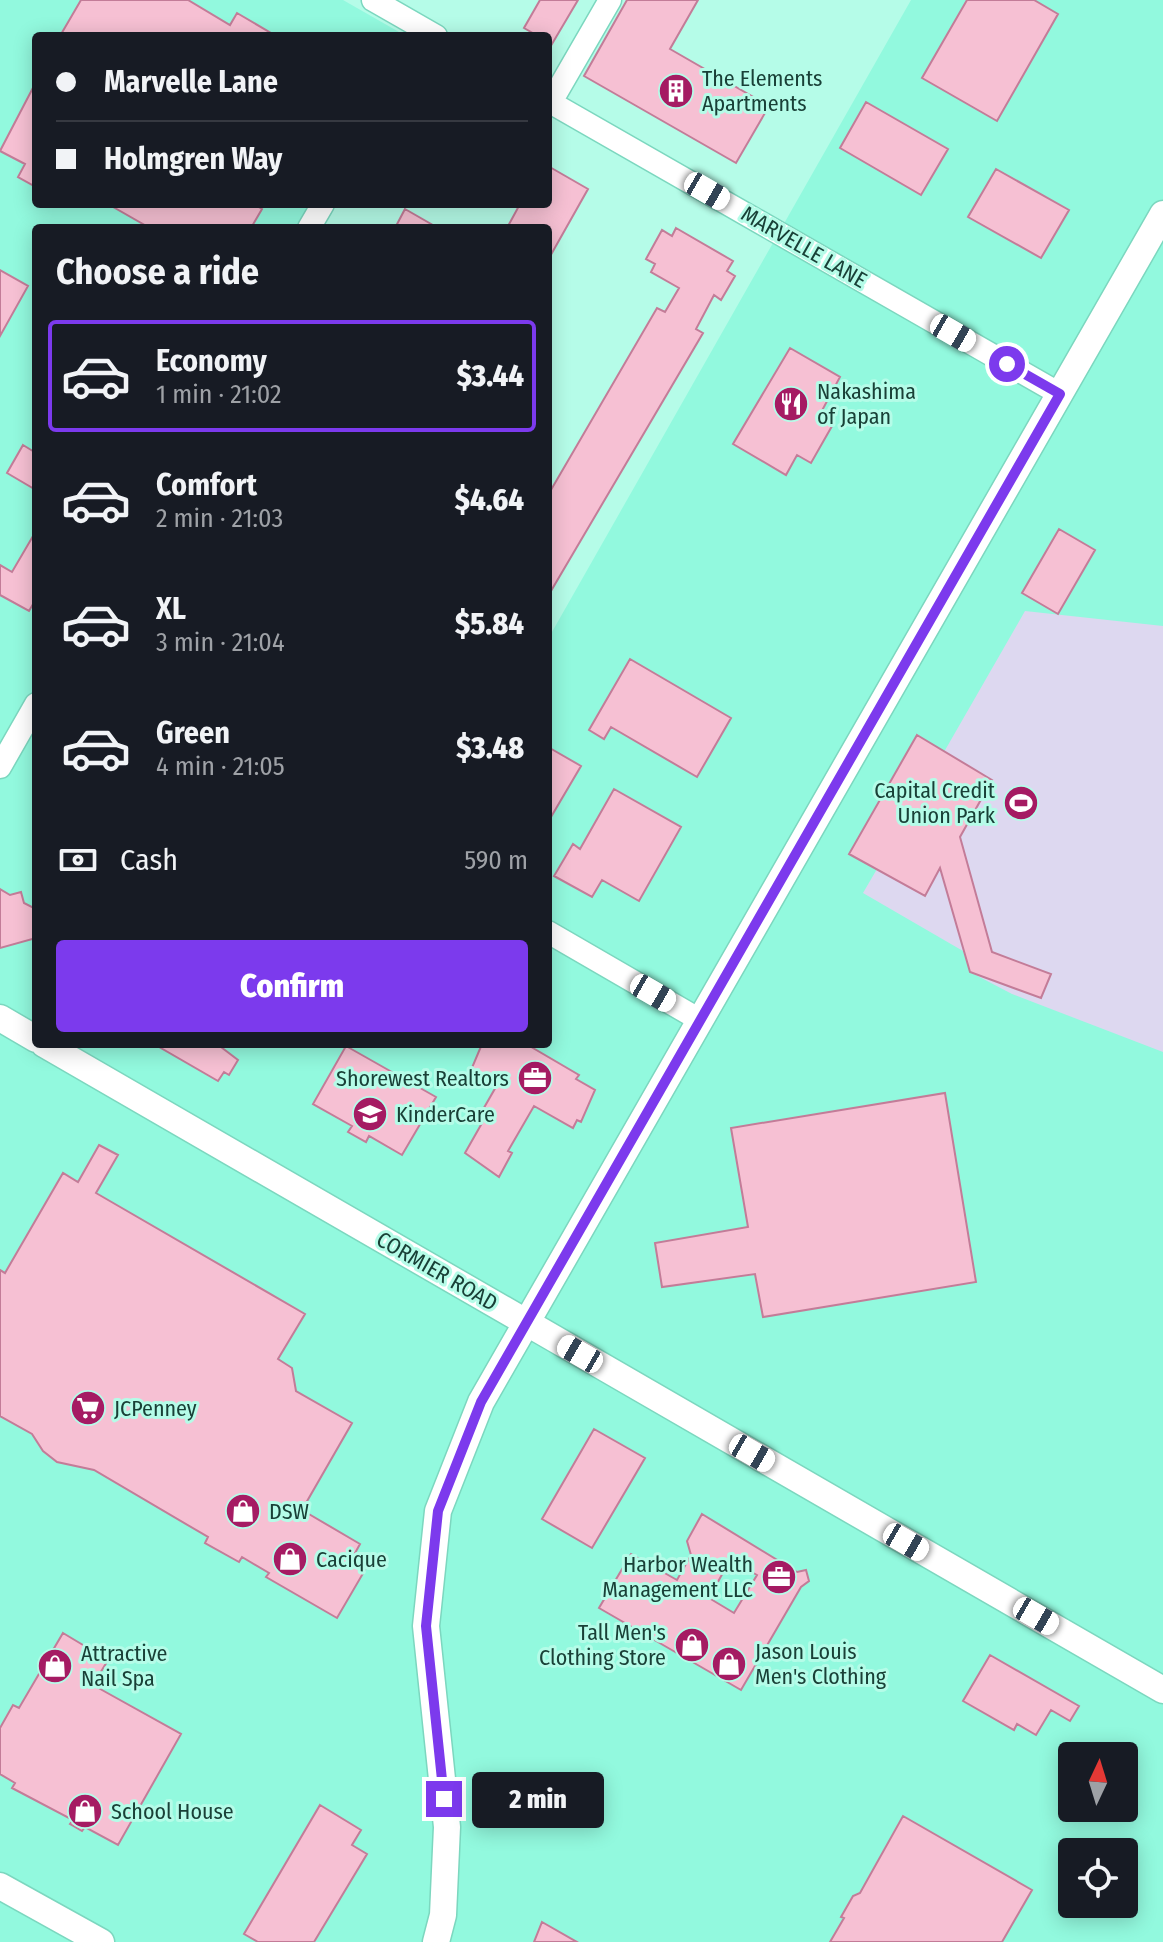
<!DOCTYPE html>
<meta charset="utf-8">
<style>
:root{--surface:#171b24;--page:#20242c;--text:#f1f3f6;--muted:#9ea1a6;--line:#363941;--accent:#7c3aed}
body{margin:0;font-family:"Fira Sans Condensed",sans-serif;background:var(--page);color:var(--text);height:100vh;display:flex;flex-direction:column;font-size:30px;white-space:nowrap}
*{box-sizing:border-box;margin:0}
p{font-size:26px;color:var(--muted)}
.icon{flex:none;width:44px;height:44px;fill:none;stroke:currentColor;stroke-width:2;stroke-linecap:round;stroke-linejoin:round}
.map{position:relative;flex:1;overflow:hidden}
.sheet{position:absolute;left:32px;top:224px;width:520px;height:824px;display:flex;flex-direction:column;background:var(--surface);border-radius:8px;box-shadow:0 4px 20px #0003}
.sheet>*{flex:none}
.top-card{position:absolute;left:32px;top:32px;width:520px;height:176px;border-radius:8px;box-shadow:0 4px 20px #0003;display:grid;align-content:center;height:176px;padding:0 24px;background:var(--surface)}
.needle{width:52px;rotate:4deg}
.buttons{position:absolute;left:1058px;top:1742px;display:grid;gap:16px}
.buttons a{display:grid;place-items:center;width:80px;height:80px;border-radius:8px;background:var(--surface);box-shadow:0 4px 20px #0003;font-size:40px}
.end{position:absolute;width:36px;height:36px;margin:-18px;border:10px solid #7c3aed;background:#fff;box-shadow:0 0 0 4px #fff}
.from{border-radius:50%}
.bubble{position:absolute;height:56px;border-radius:8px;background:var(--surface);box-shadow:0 4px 20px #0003;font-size:26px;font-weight:800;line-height:56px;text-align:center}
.car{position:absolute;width:24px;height:48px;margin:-24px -12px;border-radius:10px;box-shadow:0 0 6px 2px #0007;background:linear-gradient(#fff 24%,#345 0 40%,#fff 0 76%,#345 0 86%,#fff 0)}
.top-card b{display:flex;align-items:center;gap:28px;height:76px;font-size:30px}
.top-card b+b{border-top:2px solid var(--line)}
.top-card i{width:20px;height:20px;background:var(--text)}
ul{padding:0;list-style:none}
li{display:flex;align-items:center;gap:24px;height:112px;margin:0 16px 12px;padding:0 8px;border:4px solid transparent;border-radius:8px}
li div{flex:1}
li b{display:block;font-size:30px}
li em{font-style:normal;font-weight:800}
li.current{border-color:var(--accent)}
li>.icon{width:72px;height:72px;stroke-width:1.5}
h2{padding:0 24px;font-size:36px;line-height:96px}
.pay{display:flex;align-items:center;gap:20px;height:88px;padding:0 24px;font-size:30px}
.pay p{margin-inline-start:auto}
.action{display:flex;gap:16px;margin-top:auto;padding:16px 24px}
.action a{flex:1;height:92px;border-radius:8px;background:var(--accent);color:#fff;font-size:32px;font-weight:800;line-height:92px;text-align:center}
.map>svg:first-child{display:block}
.built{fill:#92f9de;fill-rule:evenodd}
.green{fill:#ddd8f0}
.building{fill:#f6c0d3;stroke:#c37c98;stroke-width:2;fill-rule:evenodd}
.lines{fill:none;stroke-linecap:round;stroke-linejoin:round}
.minor-casing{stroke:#7cd7bf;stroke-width:25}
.tertiary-casing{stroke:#7cd7bf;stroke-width:29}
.minor{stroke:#fff;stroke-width:22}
.tertiary{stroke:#fff;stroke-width:26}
.route{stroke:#7c3aed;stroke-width:10}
.labels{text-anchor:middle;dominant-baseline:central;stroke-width:6;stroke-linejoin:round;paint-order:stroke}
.poi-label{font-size:22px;fill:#194037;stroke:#b5fce8;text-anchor:start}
.street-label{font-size:22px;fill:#194037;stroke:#b5fce8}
</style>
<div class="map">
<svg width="1163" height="1942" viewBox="0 0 1163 1942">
<rect width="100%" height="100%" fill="#b5fce8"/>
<path class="built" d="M0,0H343L406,36H36V204H323L309,228H36V1044H548V639L911,0H1163V1942H0ZM1072,1756H1124V1808H1072ZM1072,1852H1124V1904H1072Z"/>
<path class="green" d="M1025,611L1163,626V1052L1012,994L970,972L963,951L863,893L877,869L849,854L917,735L944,752Z"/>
<path class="building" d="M81,0H188L230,25L237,13L276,36H60Z
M540,0H578L552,44L548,36H538L524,28Z
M627,0H698L670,49L769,106L736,163L584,76Z
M967,0H1034L1058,14L997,121L922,78Z
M36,82V187L18,177L25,164L0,151Z
M866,102L948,149L921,195L840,148Z
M548,166L588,189L548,260V228H507L520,204H548Z
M996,169L1069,210L1041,258L968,217Z
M108,204H254L262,209L251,228H150Z
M405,209L438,228H395Z
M676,228L733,261L727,271L735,276L721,300L714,295L696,329L703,333L548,596V495L657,308L665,312L679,288L651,272L655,264L646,259L662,230L672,236Z
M0,270L28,286L0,336Z
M790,348L840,377L818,418L832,426L811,463L797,455L786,475L733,444Z
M23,445L36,453V490L7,473Z
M1059,529L1095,550L1058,614L1022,593Z
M36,531V599L29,611L0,595V565L12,572Z
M630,659L731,718L697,777L611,727L604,739L589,730Z
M917,735L992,780L960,837L992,952L1051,974L1041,998L970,972L940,868L925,896L849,854Z
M548,747L581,766L548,822Z
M614,789L681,827L639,901L602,880L592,897L554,876L573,844L580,849Z
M0,889L10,895L21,892L24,903L36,909V938L0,948Z
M154,1044H217L238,1060L229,1075L224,1072L218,1081Z
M482,1044H526L579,1075L576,1079L595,1090L581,1122L577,1120L573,1128L534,1106L508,1151L512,1153L499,1177L465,1153L482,1123L477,1120L497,1085L471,1070Z
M346,1046L436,1097L402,1155L369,1136L366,1142L348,1132L352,1126L313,1104Z
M945,1093L976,1282L763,1317L755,1274L662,1287L655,1243L748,1227L731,1128Z
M99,1145L118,1155L96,1193L305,1314L278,1359L292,1368L296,1391L352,1423L302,1510L360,1544L350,1562L365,1570L337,1618L266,1577L269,1573L242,1557L239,1562L205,1543L208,1537L94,1470L57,1462L43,1451L32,1434L0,1416V1270L5,1273L63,1173L78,1182Z
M594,1429L645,1458L592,1548L542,1519Z
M702,1514L797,1572L806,1570L809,1581L801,1587L741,1690L599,1608L631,1554L677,1580L691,1555L687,1541ZM730,1560L757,1575L734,1613L709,1598Z
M63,1633L108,1660L93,1685L181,1734L118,1845L85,1827L82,1831L70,1824L73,1820L12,1788L15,1783L0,1774V1728L13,1705L19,1708Z
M990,1655L1079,1706L1070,1721L1051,1710L1036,1735L1017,1724L1014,1730L963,1701Z
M320,1805L361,1830L352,1845L367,1854L314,1942H258L244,1934Z
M903,1816L1032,1890L1002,1942H830L844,1918L841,1917L853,1896L860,1893Z
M542,1922L577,1942H534Z"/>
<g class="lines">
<g class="minor-casing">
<path id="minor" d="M373,0L436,36
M548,101L1060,394
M551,102L610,0
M309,228L323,204
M0,767L36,704
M548,932L700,1020"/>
</g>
<g class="tertiary-casing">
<path id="tertiary" d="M0,1018L36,1039
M44,1044L1163,1690
M0,1886L101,1942
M436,1942L443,1915L447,1827L426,1626L438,1511L481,1402L1163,214"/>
</g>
<use href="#minor" class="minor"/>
<use href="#tertiary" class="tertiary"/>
</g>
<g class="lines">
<path class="route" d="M444,1799L426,1626L438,1511L481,1402L1060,394L1007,364"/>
</g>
<defs>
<g id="building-disc" transform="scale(1.8)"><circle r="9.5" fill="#a51b63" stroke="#b5fce8"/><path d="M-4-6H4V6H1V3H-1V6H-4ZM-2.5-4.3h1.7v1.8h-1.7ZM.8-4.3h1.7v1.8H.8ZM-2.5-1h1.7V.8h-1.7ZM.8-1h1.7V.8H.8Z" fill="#fff"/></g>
<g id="restaurant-disc" transform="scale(1.8)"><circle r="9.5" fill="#a51b63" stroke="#b5fce8"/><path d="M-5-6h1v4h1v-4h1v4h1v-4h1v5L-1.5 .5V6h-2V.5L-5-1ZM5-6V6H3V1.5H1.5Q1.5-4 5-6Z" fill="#fff"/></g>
<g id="stadium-disc" transform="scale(1.8)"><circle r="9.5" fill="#a51b63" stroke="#b5fce8"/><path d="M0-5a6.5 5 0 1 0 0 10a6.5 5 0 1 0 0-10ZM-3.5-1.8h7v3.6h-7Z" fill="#fff"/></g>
<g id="office-disc" transform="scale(1.8)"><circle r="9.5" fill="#a51b63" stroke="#b5fce8"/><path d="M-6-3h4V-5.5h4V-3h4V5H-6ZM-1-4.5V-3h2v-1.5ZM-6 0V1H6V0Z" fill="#fff"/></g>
<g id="school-disc" transform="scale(1.8)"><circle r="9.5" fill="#a51b63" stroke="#b5fce8"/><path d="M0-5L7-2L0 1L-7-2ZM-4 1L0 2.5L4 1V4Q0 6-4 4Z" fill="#fff"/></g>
<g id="supermarket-disc" transform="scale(1.8)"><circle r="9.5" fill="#a51b63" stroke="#b5fce8"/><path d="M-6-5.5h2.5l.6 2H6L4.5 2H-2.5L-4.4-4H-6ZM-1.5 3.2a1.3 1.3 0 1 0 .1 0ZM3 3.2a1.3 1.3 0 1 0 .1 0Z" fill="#fff"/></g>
<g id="shop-disc" transform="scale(1.8)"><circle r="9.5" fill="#a51b63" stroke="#b5fce8"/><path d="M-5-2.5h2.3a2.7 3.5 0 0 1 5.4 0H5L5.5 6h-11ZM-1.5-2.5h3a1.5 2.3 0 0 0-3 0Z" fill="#fff"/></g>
</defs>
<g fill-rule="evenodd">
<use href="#building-disc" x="676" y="91"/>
<use href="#restaurant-disc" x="791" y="404"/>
<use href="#stadium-disc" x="1021" y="803"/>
<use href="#office-disc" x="535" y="1078"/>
<use href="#school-disc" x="370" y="1114"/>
<use href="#supermarket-disc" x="88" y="1408"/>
<use href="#shop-disc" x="243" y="1511"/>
<use href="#shop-disc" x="290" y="1559"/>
<use href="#office-disc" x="779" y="1577"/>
<use href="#shop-disc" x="692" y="1645"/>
<use href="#shop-disc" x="729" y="1664"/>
<use href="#shop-disc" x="55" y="1666"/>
<use href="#shop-disc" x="85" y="1811"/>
</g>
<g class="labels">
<g class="poi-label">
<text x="702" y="78">The Elements<tspan x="702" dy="25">Apartments</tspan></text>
<text x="817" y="391">Nakashima<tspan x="817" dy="25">of Japan</tspan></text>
<text x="995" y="790" text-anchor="end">Capital Credit<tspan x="995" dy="25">Union Park</tspan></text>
<text x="509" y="1078" text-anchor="end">Shorewest Realtors</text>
<text x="396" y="1114">KinderCare</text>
<text x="114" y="1408">JCPenney</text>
<text x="269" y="1511">DSW</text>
<text x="316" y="1559">Cacique</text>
<text x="753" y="1564" text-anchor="end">Harbor Wealth<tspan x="753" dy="25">Management LLC</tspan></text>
<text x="666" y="1632" text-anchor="end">Tall Men's<tspan x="666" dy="25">Clothing Store</tspan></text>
<text x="755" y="1651">Jason Louis<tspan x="755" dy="25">Men's Clothing</tspan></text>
<text x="81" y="1653">Attractive<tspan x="81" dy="25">Nail Spa</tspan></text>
<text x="111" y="1811">School House</text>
</g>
<g class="street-label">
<text transform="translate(804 247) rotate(30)">MARVELLE LANE</text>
<text transform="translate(437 1271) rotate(30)">CORMIER ROAD</text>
</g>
</g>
</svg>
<div class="buttons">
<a><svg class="needle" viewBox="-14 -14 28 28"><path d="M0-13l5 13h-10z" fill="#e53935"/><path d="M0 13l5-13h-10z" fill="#9ea1a6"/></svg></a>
<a><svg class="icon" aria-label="locate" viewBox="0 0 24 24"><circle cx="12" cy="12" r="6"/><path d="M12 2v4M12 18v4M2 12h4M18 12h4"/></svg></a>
</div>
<i class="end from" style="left:1007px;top:364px"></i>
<i class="end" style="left:444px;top:1799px"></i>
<div class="bubble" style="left:472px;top:1772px;width:132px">2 min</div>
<i class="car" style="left:707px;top:191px;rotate:120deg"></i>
<i class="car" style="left:953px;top:333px;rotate:120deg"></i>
<i class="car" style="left:653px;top:993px;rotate:120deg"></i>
<i class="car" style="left:580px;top:1354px;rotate:300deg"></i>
<i class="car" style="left:752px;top:1453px;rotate:120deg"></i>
<i class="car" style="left:906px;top:1542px;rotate:120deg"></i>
<i class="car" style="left:1036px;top:1616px;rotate:120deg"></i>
<div class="top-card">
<b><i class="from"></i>Marvelle Lane</b>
<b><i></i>Holmgren Way</b>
</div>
<section class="sheet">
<h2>Choose a ride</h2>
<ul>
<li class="current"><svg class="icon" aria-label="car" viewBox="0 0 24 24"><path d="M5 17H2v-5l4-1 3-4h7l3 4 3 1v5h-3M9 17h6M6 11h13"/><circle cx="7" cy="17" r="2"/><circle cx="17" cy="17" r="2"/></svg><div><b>Economy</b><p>1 min · 21:02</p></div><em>$3.44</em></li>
<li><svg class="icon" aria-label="car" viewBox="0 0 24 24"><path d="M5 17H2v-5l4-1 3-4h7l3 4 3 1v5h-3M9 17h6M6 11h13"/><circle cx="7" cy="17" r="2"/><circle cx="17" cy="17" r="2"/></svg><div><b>Comfort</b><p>2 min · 21:03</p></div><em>$4.64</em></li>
<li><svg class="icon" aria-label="car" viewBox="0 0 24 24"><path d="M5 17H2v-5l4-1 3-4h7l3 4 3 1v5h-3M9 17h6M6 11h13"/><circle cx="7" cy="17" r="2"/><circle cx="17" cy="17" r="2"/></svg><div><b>XL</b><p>3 min · 21:04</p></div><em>$5.84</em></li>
<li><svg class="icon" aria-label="car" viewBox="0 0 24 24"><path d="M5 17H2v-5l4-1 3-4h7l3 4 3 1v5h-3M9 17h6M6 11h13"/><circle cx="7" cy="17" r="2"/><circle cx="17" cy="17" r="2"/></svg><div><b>Green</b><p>4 min · 21:05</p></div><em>$3.48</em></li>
</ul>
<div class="pay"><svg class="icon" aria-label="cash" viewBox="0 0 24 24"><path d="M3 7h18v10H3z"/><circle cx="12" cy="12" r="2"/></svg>Cash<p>590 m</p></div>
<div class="action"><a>Confirm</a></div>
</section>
</div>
